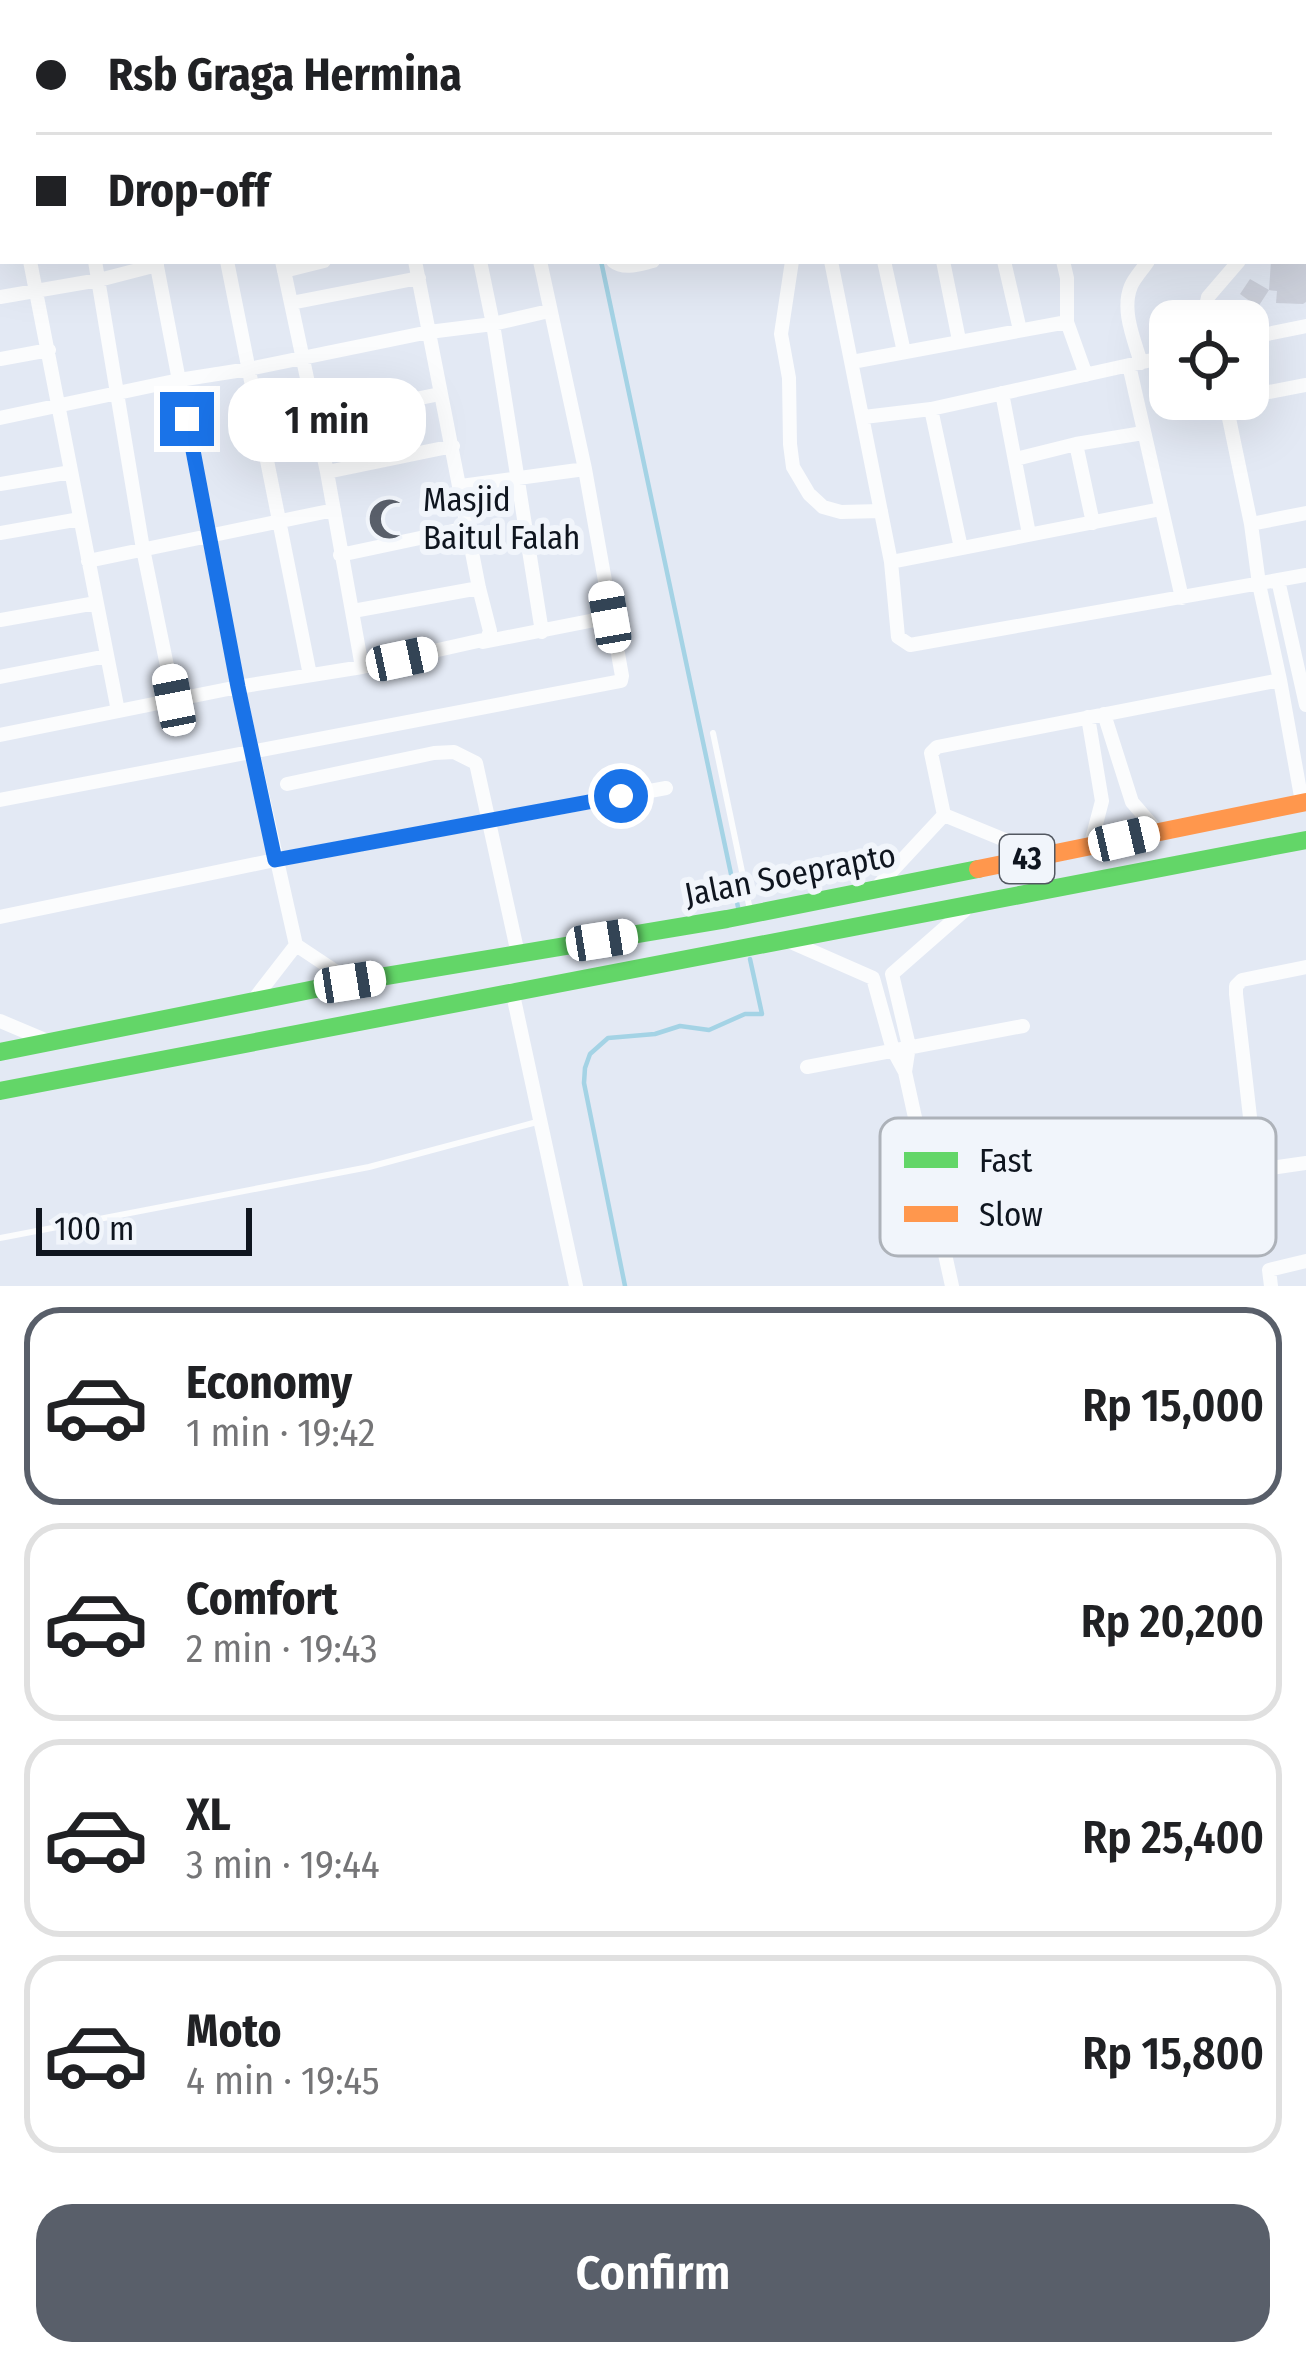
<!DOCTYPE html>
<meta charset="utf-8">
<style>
:root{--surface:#fff;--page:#f6f6f6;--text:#202124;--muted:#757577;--line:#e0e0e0;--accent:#595f6a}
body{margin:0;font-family:"Fira Sans Condensed",sans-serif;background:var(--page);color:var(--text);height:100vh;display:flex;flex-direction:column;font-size:45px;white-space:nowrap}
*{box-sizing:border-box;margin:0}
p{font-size:39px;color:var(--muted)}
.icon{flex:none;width:66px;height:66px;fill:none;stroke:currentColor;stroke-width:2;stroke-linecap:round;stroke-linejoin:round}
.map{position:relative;height:1286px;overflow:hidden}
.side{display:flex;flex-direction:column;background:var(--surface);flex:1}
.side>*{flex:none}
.guide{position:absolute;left:0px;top:0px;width:1308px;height:264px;box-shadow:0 12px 48px #0002;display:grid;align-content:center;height:264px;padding:0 36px;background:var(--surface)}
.controls{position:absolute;left:1149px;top:300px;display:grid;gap:24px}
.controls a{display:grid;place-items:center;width:120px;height:120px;border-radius:24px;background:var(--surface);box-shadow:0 12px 48px #0002;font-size:60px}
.scale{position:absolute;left:36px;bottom:30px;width:216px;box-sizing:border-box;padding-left:12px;border:6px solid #0f151f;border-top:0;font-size:33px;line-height:42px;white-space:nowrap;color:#0f151f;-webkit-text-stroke:9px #f1f5fb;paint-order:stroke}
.end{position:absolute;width:54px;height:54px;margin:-27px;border:15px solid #1a73e8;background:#fff;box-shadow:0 0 0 6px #fff}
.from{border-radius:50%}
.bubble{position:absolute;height:84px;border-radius:36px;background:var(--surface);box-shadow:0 12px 48px #0002;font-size:39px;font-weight:600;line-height:84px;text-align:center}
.car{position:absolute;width:36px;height:72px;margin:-36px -18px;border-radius:15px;box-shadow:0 0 9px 3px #0007;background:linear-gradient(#fff 24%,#345 0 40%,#fff 0 76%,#345 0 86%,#fff 0)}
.guide b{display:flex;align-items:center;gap:42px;height:114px;font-size:45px}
.guide b+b{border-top:3px solid var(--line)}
.guide i{width:30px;height:30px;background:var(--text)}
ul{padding:21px 0 0;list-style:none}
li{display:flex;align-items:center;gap:36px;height:198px;margin:0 24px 18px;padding:0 12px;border:6px solid var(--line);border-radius:36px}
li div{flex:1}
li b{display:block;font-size:45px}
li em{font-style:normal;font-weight:600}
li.selected{border-color:var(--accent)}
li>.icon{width:108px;height:108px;stroke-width:1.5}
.primary-button{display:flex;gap:24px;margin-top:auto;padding:24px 36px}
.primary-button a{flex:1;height:138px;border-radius:36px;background:var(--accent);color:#fff;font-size:48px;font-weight:600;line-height:138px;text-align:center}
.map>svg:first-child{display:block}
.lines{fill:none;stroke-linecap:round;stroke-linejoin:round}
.stream{stroke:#a4d3e5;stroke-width:4.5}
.building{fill:#ced2dd}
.lane{stroke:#fbfcfd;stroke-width:6}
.street{stroke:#fbfcfd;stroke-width:14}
.fast{stroke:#63d668;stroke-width:18}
.slow{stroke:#ff974d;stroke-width:18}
.route{stroke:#1a73e8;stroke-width:15}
.labels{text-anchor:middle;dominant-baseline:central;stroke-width:12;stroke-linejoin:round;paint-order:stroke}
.shield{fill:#f1f5fb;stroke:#535861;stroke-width:3}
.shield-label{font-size:30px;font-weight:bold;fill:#0f151f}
.poi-label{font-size:33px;fill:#0f151f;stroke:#f1f5fb;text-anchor:start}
.street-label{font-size:33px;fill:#0f151f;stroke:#f1f5fb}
.key{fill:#f1f5fb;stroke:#adb2b9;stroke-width:3}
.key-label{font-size:33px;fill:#0f151f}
</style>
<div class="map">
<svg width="1306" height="1286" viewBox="0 0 1306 1286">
<rect width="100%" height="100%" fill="#e3e9f4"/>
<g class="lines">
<path class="stream" d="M549,0V3
M601,261L738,907
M625,1286L584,1083L585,1068L590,1054L608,1038L655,1034L680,1026L709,1030L745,1014H762L750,959"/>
</g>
<path class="building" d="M1271,261H1306V302L1303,304L1276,303L1277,291L1269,290Z
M1250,279L1269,290L1258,307L1240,294Z"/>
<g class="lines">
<path class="lane" d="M713,733L749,905
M0,1238L369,1167L537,1122"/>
<path class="street" d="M38,0L39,3
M197,0V3
M297,0L298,3
M494,0V3
M798,0L799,3
M962,0V3
M1007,0L1008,3
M1073,0L1074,3
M1132,0L1133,3
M1187,0V3
M1260,0L1261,3
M318,3L332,0
M564,3L570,0
M887,3L902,0
M1305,10H1306
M0,65H3
M0,139L3,138
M1305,170L1306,171
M0,198H3
M1305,201H1306
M0,255L3,254
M30,261L118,711
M95,261L143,549L174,700
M156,261L238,687L296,945L350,981
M227,261L310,675
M282,261L327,472L362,667
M480,261L493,324L542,632
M613,261C624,270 640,264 653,261
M792,261L781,334L789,378L790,444L793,467L809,494L823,507L841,512L881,511
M831,261L891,562L898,637L910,645L1306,575
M884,261L904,352
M943,261L959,340
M1004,261L1020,330
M1063,261L1067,278V322L1086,375
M284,271L324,261
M0,297L99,280L157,265
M291,303L419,278
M1203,321L1208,297L1239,261
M1248,338L1306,326
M0,359L49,350
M852,362L1067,322
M1141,363C1134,339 1121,310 1131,286C1135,277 1143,269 1148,261
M1129,365L1182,598
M1002,393L1029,534
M1248,396L1306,385
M1225,399L1251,524L1259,584L1280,680L1302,802
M931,409L961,548
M864,417L931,409L1170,356
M0,418L179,380L249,369L429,332L493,324L549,311
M316,419L440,394
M1076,444L1093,523
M1016,459L1076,444L1143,433
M327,472L453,446
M0,484L71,472
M461,486L585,469
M1251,524L1306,513
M0,533L80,519
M340,555L467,528
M88,561L334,510
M891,562L1161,509
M1278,580L1306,705
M353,611L479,588
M0,620L96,603
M483,642L610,617
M0,677L107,656
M1104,714L1132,802L1157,831
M1088,717L1102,801L1090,847
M0,735L238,687L362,667L487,639L490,631L479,588L415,261
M287,784L434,753L454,752L476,763L518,954
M0,800L621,681L622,676L585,469L540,261
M944,815L931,753L937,747L1280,680
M944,815L1039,854
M878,886L944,815
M0,917L275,860L666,788
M791,942L873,978L893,1050L905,1072L952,1286
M1306,967L1242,980L1236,986V994L1255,1161L1264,1169L1306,1163
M512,990L576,1286
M255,998L296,945
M0,1021L45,1040
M807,1067L1023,1026
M905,1072L909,1046L892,974L965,910
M1271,1286L1269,1270L1306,1261"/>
<path class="fast" d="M102,3L119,0
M0,22L3,21
M0,1052L350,982L727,919L978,869
M0,1091C435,1004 871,924 1306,840"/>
<path class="slow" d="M978,869L1306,802"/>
</g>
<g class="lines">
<path class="route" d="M187,419L238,687L275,860L621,796"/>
</g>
<defs>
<g id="mosque-bare" transform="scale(3.24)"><path d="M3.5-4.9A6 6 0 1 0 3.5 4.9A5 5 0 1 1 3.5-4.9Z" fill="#595f6a" stroke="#f1f5fb" stroke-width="2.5" paint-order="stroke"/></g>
</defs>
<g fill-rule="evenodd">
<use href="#mosque-bare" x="389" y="519"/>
</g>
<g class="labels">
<rect class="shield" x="1000" y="835" width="54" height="48" rx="9"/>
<g class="shield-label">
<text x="1027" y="859">43</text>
</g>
<g class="poi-label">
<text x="423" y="500">Masjid<tspan x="423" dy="38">Baitul Falah</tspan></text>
</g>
<g class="street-label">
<text transform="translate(790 875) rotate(-11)">Jalan Soeprapto</text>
</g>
</g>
<rect x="880" y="1118" width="396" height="138" rx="18" class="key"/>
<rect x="904" y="1152" width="54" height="16" fill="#63d668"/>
<rect x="904" y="1206" width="54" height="16" fill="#ff974d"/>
<g class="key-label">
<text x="979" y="1172">Fast</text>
<text x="979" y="1226">Slow</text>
</g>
</svg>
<div class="controls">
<a><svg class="icon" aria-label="locate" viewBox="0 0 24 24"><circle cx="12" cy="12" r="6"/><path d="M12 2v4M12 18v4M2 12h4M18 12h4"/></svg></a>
</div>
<div class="scale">100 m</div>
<i class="end from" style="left:621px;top:796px"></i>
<i class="end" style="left:187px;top:419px"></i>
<div class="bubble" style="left:228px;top:378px;width:198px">1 min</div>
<i class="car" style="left:610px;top:617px;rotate:350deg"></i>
<i class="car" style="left:402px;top:659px;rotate:78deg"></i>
<i class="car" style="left:174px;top:700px;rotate:349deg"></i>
<i class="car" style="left:1124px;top:839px;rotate:77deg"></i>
<i class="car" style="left:602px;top:940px;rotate:81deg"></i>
<i class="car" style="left:350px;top:982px;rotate:81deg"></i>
<div class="guide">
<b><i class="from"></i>Rsb Graga Hermina</b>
<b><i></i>Drop-off</b>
</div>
</div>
<section class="side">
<ul>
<li class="selected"><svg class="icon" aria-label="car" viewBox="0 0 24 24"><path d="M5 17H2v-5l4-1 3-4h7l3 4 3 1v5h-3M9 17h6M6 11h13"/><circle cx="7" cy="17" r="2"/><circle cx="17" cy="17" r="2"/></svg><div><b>Economy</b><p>1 min · 19:42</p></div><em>Rp 15,000</em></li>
<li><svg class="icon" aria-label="car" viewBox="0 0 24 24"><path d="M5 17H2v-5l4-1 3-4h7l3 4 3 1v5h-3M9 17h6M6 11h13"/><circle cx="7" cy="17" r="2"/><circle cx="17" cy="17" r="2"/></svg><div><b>Comfort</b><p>2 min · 19:43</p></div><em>Rp 20,200</em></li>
<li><svg class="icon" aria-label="car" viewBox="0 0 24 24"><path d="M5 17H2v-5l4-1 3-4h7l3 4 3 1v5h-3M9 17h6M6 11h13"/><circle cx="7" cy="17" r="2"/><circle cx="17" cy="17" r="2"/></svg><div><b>XL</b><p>3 min · 19:44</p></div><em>Rp 25,400</em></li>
<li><svg class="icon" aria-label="car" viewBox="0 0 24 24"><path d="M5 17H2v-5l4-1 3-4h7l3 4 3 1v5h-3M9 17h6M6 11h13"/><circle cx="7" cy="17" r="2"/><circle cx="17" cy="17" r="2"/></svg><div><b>Moto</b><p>4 min · 19:45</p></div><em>Rp 15,800</em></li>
</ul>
<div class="primary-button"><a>Confirm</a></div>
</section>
